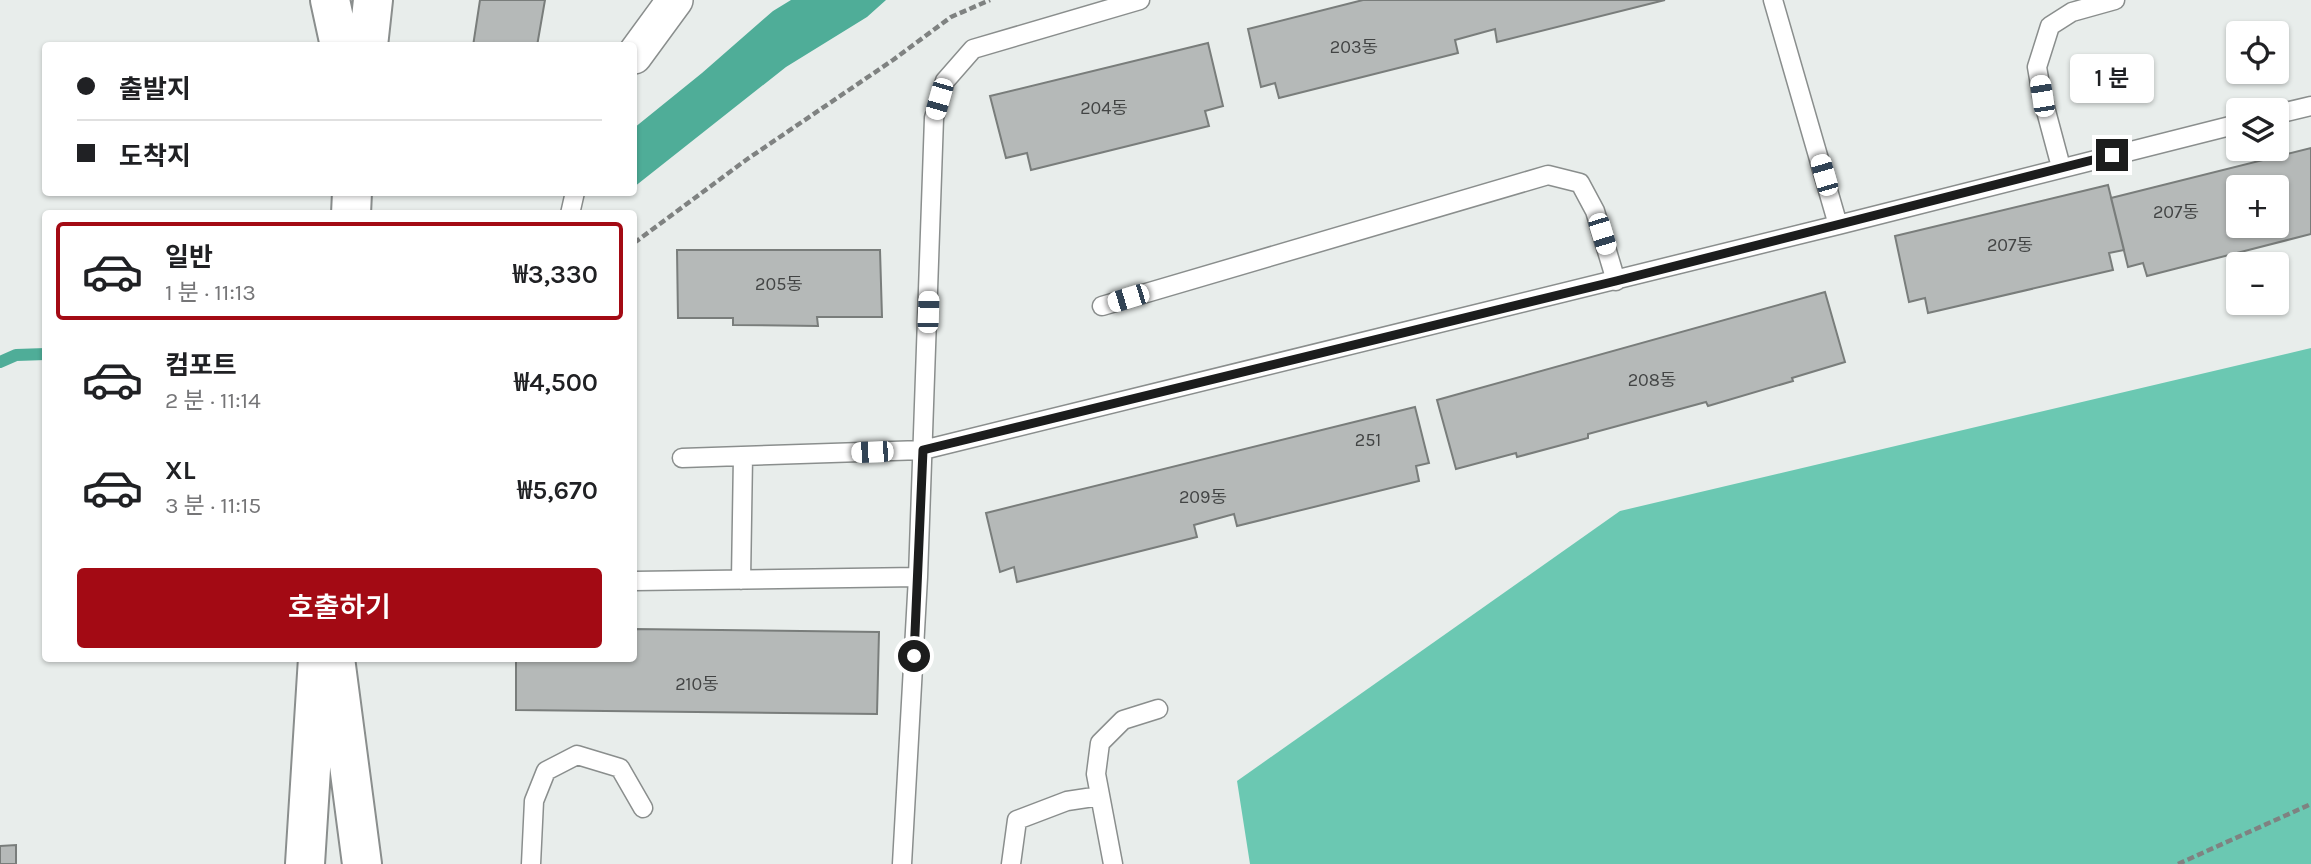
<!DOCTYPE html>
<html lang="ko">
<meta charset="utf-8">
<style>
:root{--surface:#fff;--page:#f2f2f2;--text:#202124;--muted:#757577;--line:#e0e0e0;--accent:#a30a14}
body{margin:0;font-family:Karla,"Noto Sans KR",sans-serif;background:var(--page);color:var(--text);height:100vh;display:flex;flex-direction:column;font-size:26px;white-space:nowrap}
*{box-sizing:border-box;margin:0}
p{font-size:23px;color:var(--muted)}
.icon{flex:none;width:38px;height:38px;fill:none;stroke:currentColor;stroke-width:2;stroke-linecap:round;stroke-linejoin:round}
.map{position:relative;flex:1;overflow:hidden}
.drawer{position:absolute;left:42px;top:210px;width:595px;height:452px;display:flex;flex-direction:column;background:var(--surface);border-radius:7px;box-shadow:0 2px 5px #0004}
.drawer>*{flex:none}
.banner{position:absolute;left:42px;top:42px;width:595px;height:154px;border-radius:7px;box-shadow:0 2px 5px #0004;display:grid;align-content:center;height:154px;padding:0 35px;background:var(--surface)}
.buttons{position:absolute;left:2226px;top:21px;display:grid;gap:14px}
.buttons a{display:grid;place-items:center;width:63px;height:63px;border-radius:7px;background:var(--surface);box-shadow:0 2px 5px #0004;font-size:35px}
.end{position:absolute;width:32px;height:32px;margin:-16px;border:9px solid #1c1d1d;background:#fff;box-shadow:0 0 0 4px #fff}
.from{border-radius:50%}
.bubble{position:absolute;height:49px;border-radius:7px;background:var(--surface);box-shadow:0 2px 5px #0004;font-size:23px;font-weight:600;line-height:49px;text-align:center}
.car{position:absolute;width:21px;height:42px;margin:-21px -10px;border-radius:9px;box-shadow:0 0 5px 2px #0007;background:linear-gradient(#fff 24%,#345 0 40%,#fff 0 76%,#345 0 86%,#fff 0)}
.banner b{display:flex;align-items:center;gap:24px;height:66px;font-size:26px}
.banner b+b{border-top:2px solid var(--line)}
.banner i{width:18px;height:18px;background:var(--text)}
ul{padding:12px 0 0;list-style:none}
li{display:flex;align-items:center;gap:21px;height:98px;margin:0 14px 10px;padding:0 21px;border:4px solid transparent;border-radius:7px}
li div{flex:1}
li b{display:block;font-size:26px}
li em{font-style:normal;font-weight:600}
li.active{border-color:var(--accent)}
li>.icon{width:63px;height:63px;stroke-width:1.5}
.primary-button{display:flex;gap:14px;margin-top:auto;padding:14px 35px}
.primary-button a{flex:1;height:80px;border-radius:7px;background:var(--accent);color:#fff;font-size:28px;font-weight:600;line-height:80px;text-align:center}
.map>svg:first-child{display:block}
.forest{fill:#6bc8b2}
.water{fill:#4fad98}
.pier{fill:#e8edeb}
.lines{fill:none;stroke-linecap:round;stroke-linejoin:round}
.stream{stroke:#4fad98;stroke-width:12}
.building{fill:#b5b9b8;stroke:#797d7b;stroke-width:2;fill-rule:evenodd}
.service-casing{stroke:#8a8e8d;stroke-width:21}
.minor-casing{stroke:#8a8e8d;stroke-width:38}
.secondary-casing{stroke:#8a8e8d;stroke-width:42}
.path{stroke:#7f8281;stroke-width:4.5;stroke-dasharray:7 3.5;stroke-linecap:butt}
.service{stroke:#fff;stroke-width:18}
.minor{stroke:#fff;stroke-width:35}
.secondary{stroke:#fff;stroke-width:38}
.route{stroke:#1c1d1d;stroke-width:9}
.labels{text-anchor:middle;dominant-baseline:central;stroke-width:7;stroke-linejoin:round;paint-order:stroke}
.number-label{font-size:18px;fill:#424444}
</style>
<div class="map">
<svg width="2311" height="864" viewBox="0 0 2311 864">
<rect width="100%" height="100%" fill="#e8edeb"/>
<path class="forest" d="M2311,348V864H1250L1237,781L1620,511Z"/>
<path class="water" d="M791,0H886L867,17L786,67L634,187V128L702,73L773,11Z"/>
<path class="pier" d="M563,192L604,193L601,214L544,213Z"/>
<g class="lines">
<path class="stream" d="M0,362L16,355L46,354"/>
</g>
<path class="building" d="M480,0H545L537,46H473Z
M1363,0H1665L1497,42L1495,29L1455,40L1458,53L1279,98L1275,83L1261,87L1248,29Z
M1208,43L1223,106L1205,111L1209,126L1031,170L1027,153L1006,158L990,96Z
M2311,148V234L2147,276L2143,263L2128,267L2111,198ZM2238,187H2277V226H2238Z
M2108,185L2124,250L2109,253L2113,270L1928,313L1925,298L1909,302L1895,236Z
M677,250H880L882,317H817L818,326L733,325V318H678Z
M1825,292L1845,362L1792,378L1793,381L1708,406L1706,402L1588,434V438L1517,457L1516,453L1456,469L1437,400Z
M1415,407L1429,463L1416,466L1419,481L1237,526L1234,514L1194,525L1197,537L1017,582L1014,567L1000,572L986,513Z
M634,629L879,632L877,714L516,710V658H634Z
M16,845V864H0V846Z"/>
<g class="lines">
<g class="service-casing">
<path id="service" d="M1773,0L1838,225L2238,124
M2277,114L2311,106
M2061,167L2042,96L2037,67L2050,26L2072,12L2115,0
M570,214L575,192
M1102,306L1548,175L1580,183L1595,211L1616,281
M682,458L923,450L1838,225
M741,580L743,456
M634,581L918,577
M531,864L534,801L546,771L577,755L620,768L643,808
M902,864L918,577L934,118L945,81L973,49L1140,0
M1011,864L1017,820L1067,801L1100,796
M1113,864L1096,774L1100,743L1123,720L1158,709"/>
</g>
<g class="minor-casing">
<path id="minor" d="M634,56L675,0"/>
</g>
<g class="secondary-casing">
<path id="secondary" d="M330,0L340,46
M368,46L373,0
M351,214L352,192
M335,658L362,864
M305,864L318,658"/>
</g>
<path class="path" d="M634,243L746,160L893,60L951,17L990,0
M2178,864L2311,804"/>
<use href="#service" class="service"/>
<use href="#minor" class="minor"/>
<use href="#secondary" class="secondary"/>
</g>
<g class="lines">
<path class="route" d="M914,656L923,450L1616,281L2112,155"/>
</g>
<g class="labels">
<g class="number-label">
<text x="1354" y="47">203동</text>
<text x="1104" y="108">204동</text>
<text x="2176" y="212">207동</text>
<text x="2010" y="245">207동</text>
<text x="779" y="284">205동</text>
<text x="1652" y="380">208동</text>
<text x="1368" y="440">251</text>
<text x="1203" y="497">209동</text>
<text x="697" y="684">210동</text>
</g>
</g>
</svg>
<div class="buttons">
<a><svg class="icon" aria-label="locate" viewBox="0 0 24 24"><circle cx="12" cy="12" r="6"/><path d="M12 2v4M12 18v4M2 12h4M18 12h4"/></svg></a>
<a><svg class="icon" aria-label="layers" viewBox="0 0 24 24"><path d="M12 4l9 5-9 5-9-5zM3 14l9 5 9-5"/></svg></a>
<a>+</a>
<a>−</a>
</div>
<i class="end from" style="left:914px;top:656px"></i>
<i class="end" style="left:2112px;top:155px"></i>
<div class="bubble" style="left:2070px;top:54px;width:84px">1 분</div>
<i class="car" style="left:2042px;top:96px;rotate:351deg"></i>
<i class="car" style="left:939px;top:99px;rotate:196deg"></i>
<i class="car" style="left:1824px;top:175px;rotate:344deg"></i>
<i class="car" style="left:1602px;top:234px;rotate:163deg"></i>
<i class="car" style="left:1128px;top:298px;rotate:253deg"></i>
<i class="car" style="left:928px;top:312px;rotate:2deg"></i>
<i class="car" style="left:872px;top:452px;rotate:268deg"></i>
<div class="banner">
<b><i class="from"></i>출발지</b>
<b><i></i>도착지</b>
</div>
<section class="drawer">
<ul>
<li class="active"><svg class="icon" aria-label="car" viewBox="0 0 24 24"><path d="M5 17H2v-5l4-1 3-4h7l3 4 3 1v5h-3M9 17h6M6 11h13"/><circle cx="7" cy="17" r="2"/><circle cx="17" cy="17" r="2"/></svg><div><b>일반</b><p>1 분 · 11:13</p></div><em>₩3,330</em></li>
<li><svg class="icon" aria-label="car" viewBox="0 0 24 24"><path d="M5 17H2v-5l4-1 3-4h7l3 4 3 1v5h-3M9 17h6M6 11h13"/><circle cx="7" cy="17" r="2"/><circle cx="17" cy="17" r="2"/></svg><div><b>컴포트</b><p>2 분 · 11:14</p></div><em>₩4,500</em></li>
<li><svg class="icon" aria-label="car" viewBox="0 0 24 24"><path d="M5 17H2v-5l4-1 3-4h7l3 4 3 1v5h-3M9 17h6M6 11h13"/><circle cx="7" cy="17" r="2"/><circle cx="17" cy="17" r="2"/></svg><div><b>XL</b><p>3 분 · 11:15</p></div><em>₩5,670</em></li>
</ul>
<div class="primary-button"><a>호출하기</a></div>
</section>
</div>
